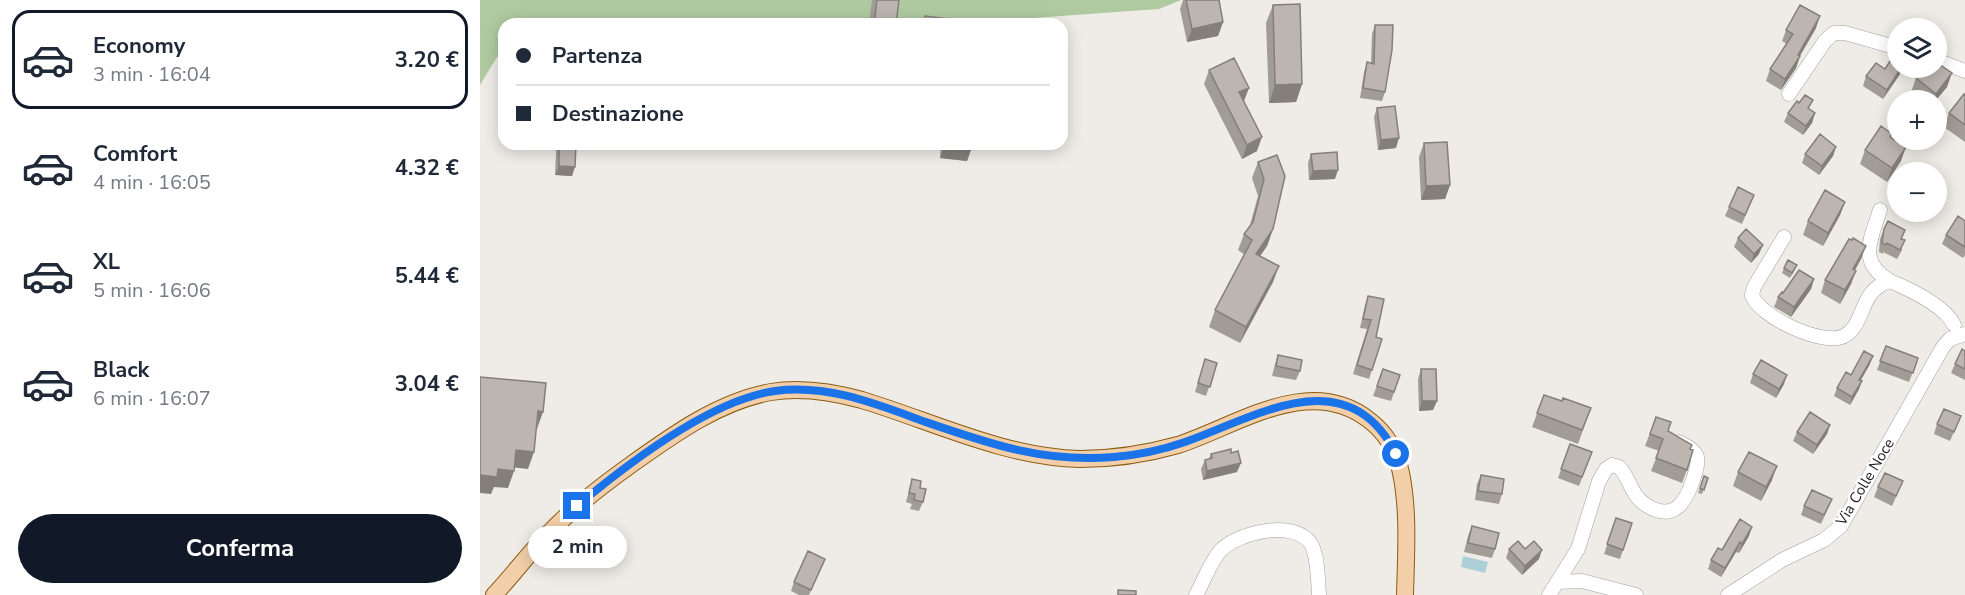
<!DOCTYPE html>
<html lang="it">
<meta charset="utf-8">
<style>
:root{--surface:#fff;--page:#f2f2f3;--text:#1f2937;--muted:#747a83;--line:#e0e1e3;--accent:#111827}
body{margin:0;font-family:"Nunito Sans",sans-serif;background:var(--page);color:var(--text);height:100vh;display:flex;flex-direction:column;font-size:22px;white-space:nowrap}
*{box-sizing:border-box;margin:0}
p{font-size:20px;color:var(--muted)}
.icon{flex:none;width:33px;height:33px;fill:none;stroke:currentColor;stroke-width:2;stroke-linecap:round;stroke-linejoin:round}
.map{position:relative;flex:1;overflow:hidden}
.panel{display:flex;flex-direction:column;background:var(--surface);width:480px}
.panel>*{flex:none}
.hud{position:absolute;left:18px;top:18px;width:570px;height:132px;border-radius:18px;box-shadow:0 3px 15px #0003;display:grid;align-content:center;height:132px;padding:0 18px;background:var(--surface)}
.controls{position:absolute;left:1407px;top:18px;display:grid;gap:12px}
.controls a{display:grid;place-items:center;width:60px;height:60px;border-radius:50%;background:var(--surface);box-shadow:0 3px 15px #0003;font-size:30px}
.end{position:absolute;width:27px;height:27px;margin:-14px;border:8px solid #1a73e8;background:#fff;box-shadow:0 0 0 3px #fff}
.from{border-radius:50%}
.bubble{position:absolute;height:42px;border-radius:21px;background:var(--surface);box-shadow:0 3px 15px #0003;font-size:20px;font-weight:700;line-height:42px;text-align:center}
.hud b{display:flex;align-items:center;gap:21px;height:57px;font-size:22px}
.hud b+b{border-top:2px solid var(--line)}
.hud i{width:15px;height:15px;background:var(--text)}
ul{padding:10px 0 0;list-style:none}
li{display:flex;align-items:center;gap:18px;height:99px;margin:0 12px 9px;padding:0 6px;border:3px solid transparent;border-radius:18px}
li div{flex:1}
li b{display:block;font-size:22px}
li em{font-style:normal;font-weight:700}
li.on{border-color:var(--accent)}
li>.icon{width:54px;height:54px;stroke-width:1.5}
.cta{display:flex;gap:12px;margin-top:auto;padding:12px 18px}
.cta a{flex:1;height:69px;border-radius:36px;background:var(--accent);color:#fff;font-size:24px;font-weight:700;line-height:69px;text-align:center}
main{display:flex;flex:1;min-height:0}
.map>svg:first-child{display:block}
.forest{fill:#afcaa0}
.water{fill:#add0d8}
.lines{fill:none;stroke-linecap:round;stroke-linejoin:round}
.minor-casing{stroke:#a1a1a1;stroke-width:15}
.major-casing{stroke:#8b5c11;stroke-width:18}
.minor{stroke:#fff;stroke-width:14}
.major{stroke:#f2cfa9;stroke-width:16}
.wall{fill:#a29c97}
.shaded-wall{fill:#847f7b}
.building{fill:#bcb5b0;stroke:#847f7b;stroke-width:1.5}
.route{stroke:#1a73e8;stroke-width:8}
.labels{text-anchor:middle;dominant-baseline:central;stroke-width:4.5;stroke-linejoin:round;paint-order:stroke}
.street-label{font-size:15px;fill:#202020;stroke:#fff}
</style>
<main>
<section class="panel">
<ul>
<li class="on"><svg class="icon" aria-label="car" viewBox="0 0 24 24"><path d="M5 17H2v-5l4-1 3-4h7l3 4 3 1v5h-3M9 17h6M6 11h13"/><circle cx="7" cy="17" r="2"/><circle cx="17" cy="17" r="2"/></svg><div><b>Economy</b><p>3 min · 16:04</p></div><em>3.20 €</em></li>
<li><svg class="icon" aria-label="car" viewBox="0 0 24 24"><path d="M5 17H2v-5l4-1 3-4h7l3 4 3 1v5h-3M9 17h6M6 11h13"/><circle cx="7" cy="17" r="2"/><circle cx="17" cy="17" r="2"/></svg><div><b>Comfort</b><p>4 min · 16:05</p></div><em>4.32 €</em></li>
<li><svg class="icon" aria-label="car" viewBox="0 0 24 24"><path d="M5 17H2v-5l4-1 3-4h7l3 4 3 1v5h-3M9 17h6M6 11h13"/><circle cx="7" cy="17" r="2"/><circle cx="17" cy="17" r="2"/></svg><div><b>XL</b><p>5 min · 16:06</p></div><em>5.44 €</em></li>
<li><svg class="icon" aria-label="car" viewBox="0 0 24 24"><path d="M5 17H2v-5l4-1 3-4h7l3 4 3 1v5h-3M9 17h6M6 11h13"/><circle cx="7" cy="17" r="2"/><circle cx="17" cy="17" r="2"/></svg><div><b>Black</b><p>6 min · 16:07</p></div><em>3.04 €</em></li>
</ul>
<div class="cta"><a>Conferma</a></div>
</section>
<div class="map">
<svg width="1485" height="595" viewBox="0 0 1485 595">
<rect width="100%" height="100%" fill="#efece7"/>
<path class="forest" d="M0,0H701L679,9L470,24H24V56L17,57L0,85Z"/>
<path class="water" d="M983,556L1008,562L1005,573L981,567Z"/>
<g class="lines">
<g class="minor-casing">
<path id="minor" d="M1456,60L1485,71
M1309,94L1345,41L1354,33H1365L1418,48
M1400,210C1391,239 1377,262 1410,281
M1304,237L1274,287L1272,295C1278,316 1343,347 1364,336C1386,325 1378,290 1410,281C1429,289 1465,306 1474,325
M1077,582L1102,581L1156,595
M716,595C724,581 730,562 741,550C759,532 815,519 831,544C838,555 838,582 839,595
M1069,595L1098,549L1119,481L1126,469L1132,465L1139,467C1150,478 1151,496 1166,505C1193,522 1205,504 1213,480C1215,473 1219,464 1217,457C1214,449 1206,446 1199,442
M1248,595L1302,560L1344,540L1361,526L1463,347L1470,339L1485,334"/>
</g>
<g class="major-casing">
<path id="major" d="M14,595C34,574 51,550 72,530C96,505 124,484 152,464C194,434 240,401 291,392C321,387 353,392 382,400C454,422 524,457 600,459C633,459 666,454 698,445C757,426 829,373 889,420C906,433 917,452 921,473C929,512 926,555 925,595"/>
</g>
<use href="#minor" class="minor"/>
<use href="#major" class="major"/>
</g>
<path class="wall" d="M392,0H419L416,24H389Z
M703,0H739L743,22L738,36L707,42L700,9Z
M793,5L822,84L816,102L789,103L786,23Z
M895,25L905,92L902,101L880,98L884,72L887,62L891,63L892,34Z
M1336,28L1320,56L1316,68L1301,90L1286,81L1290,69L1307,44L1302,41L1306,30Z
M1405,69L1420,74L1403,99L1383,86L1386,76Z
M729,70L764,101L777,151L762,159L724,84Z
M1436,78L1467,87L1456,100H1442L1431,92Z
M1485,95V142L1464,127L1469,113Z
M897,108L916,148L898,150L894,117Z
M1330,110L1335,113L1332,123L1323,135L1304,122L1308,113Z
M1412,134L1411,137L1421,161L1407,182L1380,164L1385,150Z
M944,143L970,185L965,199L941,200L939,157Z
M78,144H96L92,176L75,175L76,151Z
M461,144H493L487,161L460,158Z
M1356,147L1353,156L1339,175L1322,163L1325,154Z
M831,154L855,179L829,180L828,163Z
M797,155L793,229L787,246L780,256L793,282L760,343L729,327L735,310L765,255L758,250L764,234L770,225L778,196L772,178L778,162Z
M1274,195L1262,224L1245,216L1249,207Z
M1365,202L1360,215L1343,246L1323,235L1328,221Z
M1485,221V255L1483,258L1462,244L1466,235Z
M1404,229L1425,230L1422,239V250L1417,259L1403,252V254L1399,252L1400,239Z
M1258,238L1279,254L1271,263L1254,247Z
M1381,259L1375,270L1371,284L1360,304L1341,293L1345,280Z
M1304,268L1315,270L1310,278L1302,273Z
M1334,279L1331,289L1311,317L1294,307L1298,297L1303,293Z
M888,296L896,337L892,370L889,379L873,374L887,329L880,328L885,305Z
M1406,346L1438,358L1429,382L1397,370Z
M1485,351V380L1471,373L1475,364Z
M798,355L820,371L816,380L792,376L795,364Z
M737,363L726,396L715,392L722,369Z
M1390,364L1381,380L1379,389L1370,405L1354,396L1357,388L1371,375Z
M903,369L920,375L911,401L893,396Z
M941,369L953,410L939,411L938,379Z
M1273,374L1304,384L1296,398L1270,383Z
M1064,395L1082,401L1111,408L1098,444L1052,427Z
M1481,416L1470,441L1454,434L1457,424Z
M1176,417L1188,431L1210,449L1207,470L1202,483L1171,471L1179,451L1165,446Z
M1350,425L1347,434L1333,454L1313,441L1317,432Z
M1090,444L1112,452L1099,486L1078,478Z
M731,454L757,472L723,480L721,469L725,460L729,459Z
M1258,472L1292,480L1281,501L1253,486Z
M1001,475L1022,494L1019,504L995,500L997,484Z
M1224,476L1228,478L1222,494L1218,493Z
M432,479L440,488L443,502L439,511L430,509L432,504L426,502Z
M1423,481L1412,506L1394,497L1398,487Z
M1352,499L1341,524L1321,515L1324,506Z
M1136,518L1152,523L1140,559L1124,554Z
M992,526L1015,549L1012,558L984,552L988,536Z
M1269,536L1259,553L1256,552L1241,577L1228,569L1231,560L1242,550Z
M1029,549H1045L1059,559L1042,575L1026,558Z
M345,559L329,595H319L311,591L314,582Z"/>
<path class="shaded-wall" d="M1340,16L1336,28L1315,64L1320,56L1316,68L1301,90L1305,79Z
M743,22L738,36L707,42L712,29Z
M1421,68H1422L1420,74L1403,99L1407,90Z
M1472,73L1467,87L1456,100H1454L1456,94Z
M822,84L816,102L789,103L795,85Z
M769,88L764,101L759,92Z
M1463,110L1460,120L1456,124V119Z
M1335,113L1332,123L1323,135L1326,126Z
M782,137L777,151L762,159L767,145Z
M919,138L916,148L898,150L901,140Z
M465,144H493L487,161L460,158Z
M1356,147L1353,156L1339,175L1342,166Z
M1426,147L1421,161L1407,182L1412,168Z
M79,166L95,167L92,176L75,175Z
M858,170L855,179L829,180L833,171Z
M970,185L965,199L941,200L946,186Z
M1365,202L1360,215L1343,246L1348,233Z
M793,229L787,246L770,270L776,254Z
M1283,245L1279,254L1271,263L1274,254Z
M1386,246L1381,259L1368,282L1373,269Z
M799,266L793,282L760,343L766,327Z
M1376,271L1371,284L1360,304L1365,290Z
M1334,279L1331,289L1311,317L1314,307Z
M1393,356L1390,364L1376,388L1379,380Z
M1307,375L1304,384L1296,398L1299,389Z
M1382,381L1379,389L1370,405L1372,397Z
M942,401H957L953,410L939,411Z
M58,411L63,412L57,429Z
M1350,425L1347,434L1333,454L1337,445Z
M36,450L54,452L48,469L30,467Z
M761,463L757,472L723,480L727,471Z
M1297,466L1292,480L1281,501L1286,487Z
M18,469L34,471L28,488L14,487L11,494L0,493V475Z
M1272,527L1269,536L1259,553L1262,544Z
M1260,542L1256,552L1241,577L1245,568Z
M1062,550L1059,559L1042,575L1045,566Z"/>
<path class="building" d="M397,0H419L416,24H394Z
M706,0H739L743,22L712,29Z
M820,4L822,84L795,85L793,5Z
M1320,5L1340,16L1318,55L1320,56L1305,79L1290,69L1313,34L1306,30Z
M445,16L492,22L491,24H444Z
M895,25H913L912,50L905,92L883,88L887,62L894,64Z
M754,58L769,88L759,92L782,137L767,145L729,70Z
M1412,58L1418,61V68H1421L1407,90L1386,76L1396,63L1405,69Z
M1456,62L1472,73L1456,94L1436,78L1444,68H1456Z
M1484,94L1485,95V125L1469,113Z
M1325,95L1333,100L1328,108L1335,113L1326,126L1308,113L1317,101L1319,103Z
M1456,105L1463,110L1456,119Z
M915,106L919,138L901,140L897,108Z
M1401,126L1412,134L1410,137L1426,147L1412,168L1385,150Z
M1340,134L1356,147L1342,166L1325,154Z
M967,142L970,185L946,186L944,143Z
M79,144H96L95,167L79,166Z
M857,152L858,170L833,171L831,154Z
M797,155L805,176L793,229L776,254L799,266L766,327L735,310L772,240L764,234L773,222L784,179L778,162Z
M1258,187L1274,195L1265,215L1249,207Z
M1345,190L1365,202L1348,233L1328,221Z
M1478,216L1485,221V247L1466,235Z
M1408,221L1425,230L1421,239L1425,240L1420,250L1407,243L1406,245L1402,243L1404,229Z
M1266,229L1283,245L1274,254L1258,238Z
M1373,238L1386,246L1373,269L1376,271L1365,290L1345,280L1369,239L1372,240Z
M1308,260L1317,265L1312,273L1304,268Z
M1319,270L1334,279L1314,307L1298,297L1302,292L1303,293Z
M888,296L904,299L896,337L902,339L892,370L877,365L891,320L883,319Z
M1406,346L1438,358L1433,373L1400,361Z
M1482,349L1485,351V369L1475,364Z
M1384,351L1393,356L1379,380L1382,381L1372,397L1357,388L1366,372L1371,375Z
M798,355L822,360L820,371L796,366Z
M725,359L737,363L730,387L718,383Z
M1281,360L1307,375L1299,389L1273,374Z
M903,369L920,375L914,392L897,386Z
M941,369H956L957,401H942Z
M0,377L66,383L63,412L58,411L54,452L36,450L34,471L18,469L17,477L0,475Z
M1064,395L1082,401L1083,398L1111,408L1102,430L1057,413Z
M1464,409L1481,416L1474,432L1457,424Z
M1330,412L1350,425L1337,445L1317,432Z
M1176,417L1191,422L1188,431L1212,445L1210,449L1213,450L1207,470L1176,458L1183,439L1170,434Z
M1090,444L1112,452L1102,477L1081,469Z
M751,449V453L758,451L761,463L727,471L725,460L732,458L731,454Z
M1269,452L1297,466L1286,487L1258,472Z
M1405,473L1423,481L1416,496L1398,487Z
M1001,475L1024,479L1022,494L998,491Z
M1224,476L1228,478L1224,490L1220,488Z
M432,479L441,481L440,488L446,489L443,502L434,500L435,494L429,493Z
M1332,490L1352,499L1344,515L1324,506Z
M1136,518L1152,523L1143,550L1127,544Z
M1260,519L1272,527L1262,544L1260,542L1245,568L1231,560L1238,548L1242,550Z
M992,526L1019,533L1015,549L988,543Z
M1038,541L1045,549L1054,541L1062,550L1045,566L1029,549Z
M328,551L345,559L331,590L314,582Z
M638,590L656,591V595H638Z"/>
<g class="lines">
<path class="route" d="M97,506C146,465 231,400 295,391C346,384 394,403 440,420C507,443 562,463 634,457C658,455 682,450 705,442C776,417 867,358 916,454"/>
</g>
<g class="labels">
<g class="street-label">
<text transform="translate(1385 482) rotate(-59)">Via Colle Noce</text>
</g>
</g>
</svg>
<div class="controls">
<a><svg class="icon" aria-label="layers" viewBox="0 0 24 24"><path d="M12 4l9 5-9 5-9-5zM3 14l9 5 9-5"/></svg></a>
<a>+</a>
<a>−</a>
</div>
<i class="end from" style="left:916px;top:454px"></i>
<i class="end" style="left:97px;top:506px"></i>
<div class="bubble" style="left:48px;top:526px;width:99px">2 min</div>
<div class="hud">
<b><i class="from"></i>Partenza</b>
<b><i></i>Destinazione</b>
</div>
</div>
</main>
